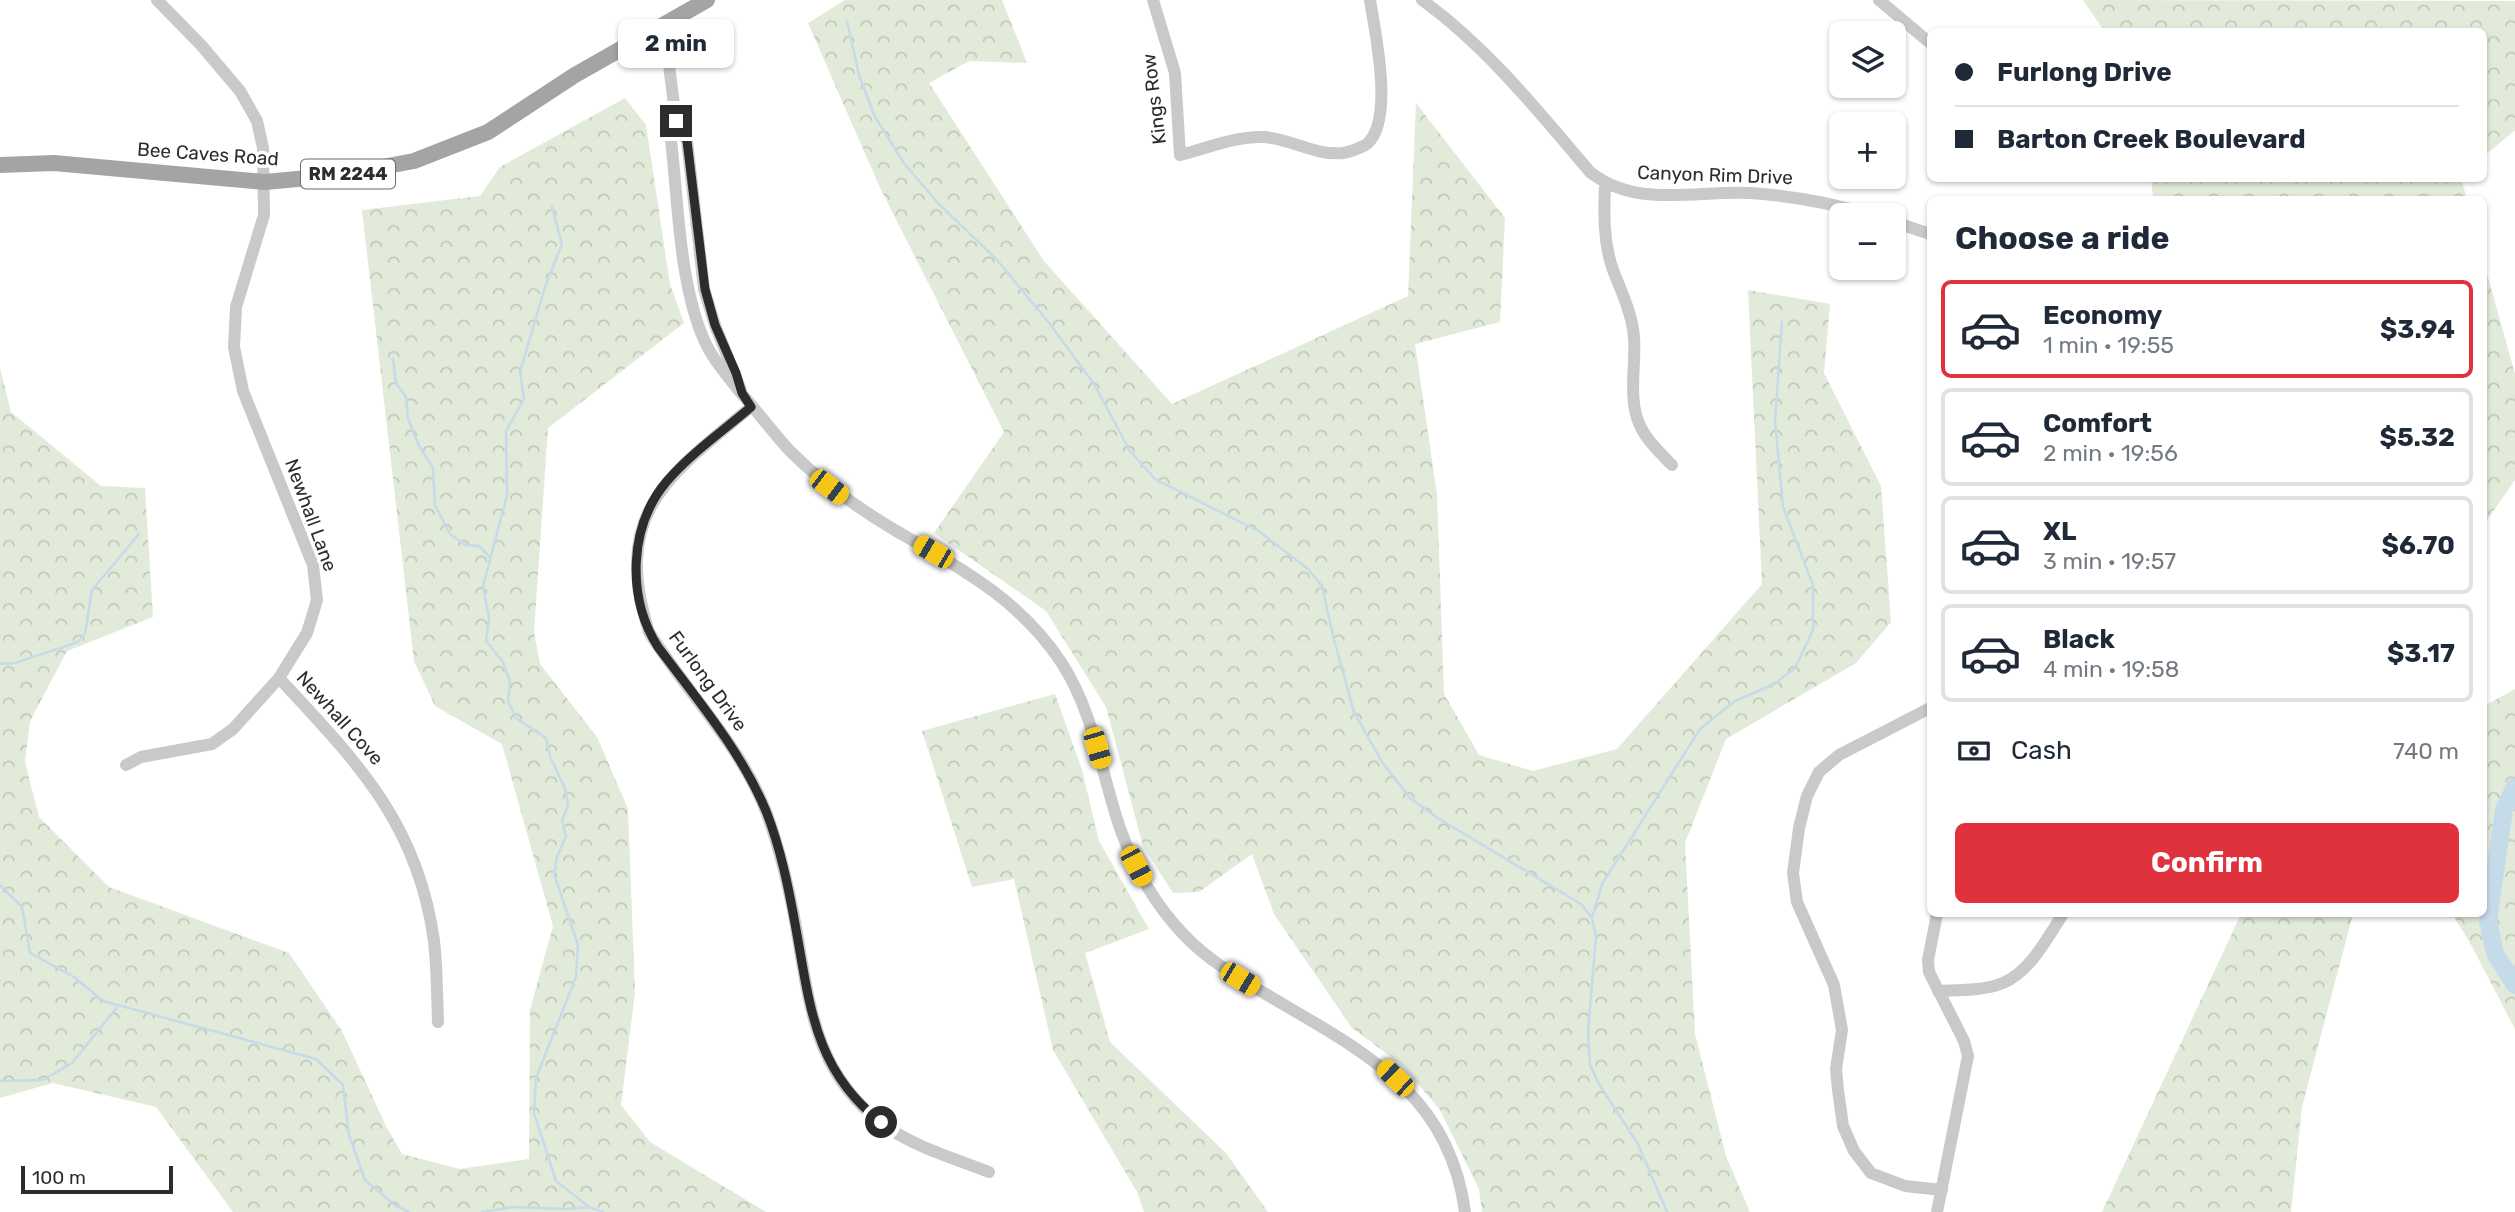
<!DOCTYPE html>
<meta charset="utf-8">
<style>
:root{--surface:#fff;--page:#f2f2f3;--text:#1f2937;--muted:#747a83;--line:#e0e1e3;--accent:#e0323d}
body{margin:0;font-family:Rubik,sans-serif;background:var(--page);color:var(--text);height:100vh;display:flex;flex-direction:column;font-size:26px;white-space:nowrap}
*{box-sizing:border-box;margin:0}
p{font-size:23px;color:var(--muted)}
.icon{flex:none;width:38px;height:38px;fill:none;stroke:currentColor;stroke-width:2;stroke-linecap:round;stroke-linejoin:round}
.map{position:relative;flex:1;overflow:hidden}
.sheet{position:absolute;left:1927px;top:196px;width:560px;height:721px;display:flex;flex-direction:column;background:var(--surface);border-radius:10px;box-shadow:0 2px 5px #0004}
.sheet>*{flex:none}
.guide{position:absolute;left:1927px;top:28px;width:560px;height:154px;border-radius:10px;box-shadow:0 2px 5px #0004;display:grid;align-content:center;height:154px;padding:0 28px;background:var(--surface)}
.buttons{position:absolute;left:1829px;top:21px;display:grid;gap:14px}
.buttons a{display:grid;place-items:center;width:77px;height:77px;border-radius:10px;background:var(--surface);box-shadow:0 2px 5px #0004;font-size:35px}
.scale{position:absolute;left:21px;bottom:18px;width:152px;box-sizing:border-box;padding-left:7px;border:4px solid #2c2c2c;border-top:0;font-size:19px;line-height:24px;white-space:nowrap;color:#2c2c2c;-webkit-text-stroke:5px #fff;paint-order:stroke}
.end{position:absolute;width:32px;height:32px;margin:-16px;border:9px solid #2c2c2c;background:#fff;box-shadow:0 0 0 4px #fff}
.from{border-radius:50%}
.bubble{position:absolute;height:49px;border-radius:10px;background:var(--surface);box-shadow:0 2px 5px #0004;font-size:23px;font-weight:700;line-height:49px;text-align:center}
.car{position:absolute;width:21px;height:42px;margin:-21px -10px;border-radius:9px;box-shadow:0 0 5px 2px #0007;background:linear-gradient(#f5c518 24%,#345 0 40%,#f5c518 0 76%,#345 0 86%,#f5c518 0)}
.guide b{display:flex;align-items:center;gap:24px;height:66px;font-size:26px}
.guide b+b{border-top:2px solid var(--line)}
.guide i{width:18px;height:18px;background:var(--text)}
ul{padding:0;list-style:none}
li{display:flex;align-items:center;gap:21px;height:98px;margin:0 14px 10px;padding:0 14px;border:4px solid var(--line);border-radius:10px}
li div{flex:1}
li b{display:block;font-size:26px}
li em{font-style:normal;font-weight:700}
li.current{border-color:var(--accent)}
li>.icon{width:63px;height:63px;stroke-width:1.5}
h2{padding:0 28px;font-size:32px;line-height:84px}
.pay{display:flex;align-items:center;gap:18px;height:77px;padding:0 28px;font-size:26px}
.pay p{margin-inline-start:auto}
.primary-button{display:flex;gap:14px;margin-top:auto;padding:14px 28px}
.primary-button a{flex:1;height:80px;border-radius:10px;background:var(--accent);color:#fff;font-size:28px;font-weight:700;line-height:80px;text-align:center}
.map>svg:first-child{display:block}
.forest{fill:url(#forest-crowns)}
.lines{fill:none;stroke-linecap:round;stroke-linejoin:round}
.stream{stroke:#c6dbe9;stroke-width:2.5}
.river{stroke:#c6dbe9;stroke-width:18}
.minor{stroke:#c9c9c9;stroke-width:12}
.major{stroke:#a4a4a4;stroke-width:16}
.route{stroke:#2c2c2c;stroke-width:9}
.labels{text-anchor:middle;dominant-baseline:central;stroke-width:7;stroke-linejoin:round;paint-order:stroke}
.shield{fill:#fff;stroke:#6b6b6b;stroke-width:2}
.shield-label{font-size:18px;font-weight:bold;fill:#2c2c2c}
.street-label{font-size:19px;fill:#2c2c2c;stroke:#fff}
</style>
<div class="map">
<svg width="2515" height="1212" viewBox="0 0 2515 1212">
<defs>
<pattern id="forest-crowns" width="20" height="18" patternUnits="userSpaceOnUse" patternTransform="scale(1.75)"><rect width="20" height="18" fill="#e2eada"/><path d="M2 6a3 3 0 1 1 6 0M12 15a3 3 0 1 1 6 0" fill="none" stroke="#c2c9bb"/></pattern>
</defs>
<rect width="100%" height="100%" fill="#fff"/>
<path class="forest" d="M845,0H1002L1027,63L969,61L929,83L1044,261L1172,404L1408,296L1416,103L1505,218L1500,322L1415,344L1437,494L1444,694L1479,755L1533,771L1617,749L1762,584L1748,290L1830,304L1824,373L1881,486L1891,622L1856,663L1726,739L1685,843L1695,1034L1726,1156L1750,1212H1482L1479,1189L1440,1110L1402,1065L1352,1028L1274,914L1252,854L1199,892L1173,893L1143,846L1106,707L1046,611L934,533L1004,432L881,190L808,23Z
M2083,0L2515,1V130L2483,157V32L2104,31Z
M625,98L646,125L670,284L684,323L548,428L534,632L540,664L597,737L628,809L635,992L621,1105L650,1142L766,1212H233L156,1107L53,1083L0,1098V368L11,412L101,486L145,488L153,617L67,651L30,721L25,762L39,817L109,887L289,953L342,1031L386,1126L402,1154L460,1169L529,1159L530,1010L553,926L502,744L435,706L414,661L362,210L480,196L500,167Z
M2151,179H2461L2467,199H2158L2153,197Z
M2483,259L2515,374V480L2483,526Z
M2515,689V1029L2469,941L2452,914H2483V710L2486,705Z
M1055,694L1082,770L1099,841L1149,929L1085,953L1110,1042L1226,1153L1268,1212H1144L1137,1192L1053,1050L1014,879L972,887L922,731Z
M2241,914H2353L2302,1107L2291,1212H2102Z"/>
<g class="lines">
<path class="stream" d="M847,21L859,75L874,115L903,162L937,202L997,260L1050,324L1094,384L1130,451L1155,479L1260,532L1308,569L1322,586L1333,636L1354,712L1382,762L1410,798L1436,817L1581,904L1592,918L1596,936L1588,1031L1590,1065L1599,1084L1638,1144L1667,1212
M552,207L562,244L545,287L520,372L524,399L506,431L507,495L483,586L489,618L486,641L503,662L510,682L508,701L516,718L546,738L550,756L565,789L568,805L562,821L566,836L557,857L554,874L578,945L576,977L536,1078L534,1113L556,1181L589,1207
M393,359L396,383L406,397L408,418L418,444L433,468L435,505L450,534L465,545L479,546L491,558
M0,664L15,663L78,642L85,634L92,590L139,534
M0,885L22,907L30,953L74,977L103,1001L316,1059L343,1085L349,1135L365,1180L396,1206L409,1212
M1592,918L1602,884L1700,729L1735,701L1776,683L1795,668L1813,630V585L1783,507L1775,421L1782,322
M0,1081L43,1080L72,1063L119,1005
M482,1212L514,1207L564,1209L589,1207L603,1212"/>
<path class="river" d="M2515,787L2504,810L2488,921L2495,953L2515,985"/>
<path class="minor" d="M1153,0L1175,73L1180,155C1207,148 1236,136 1264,137C1291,139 1316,156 1343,153C1349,152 1364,147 1368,143C1394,118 1375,32 1370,0
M1422,0C1487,47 1538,111 1590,172C1637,209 1695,190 1751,193C1792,196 1832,203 1872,215
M1879,0L1930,43
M664,25L676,121L671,140C678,200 679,279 702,335C711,358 726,374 741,393C758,412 773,433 791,452C823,484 859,509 898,532C962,569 1019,599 1061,662C1094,712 1101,773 1120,828C1134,868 1155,905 1185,936C1208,960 1236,976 1264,993C1358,1049 1449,1090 1465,1212
M676,121L687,141L704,289L715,325L741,390
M1605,184C1604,213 1603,242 1613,270C1621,291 1632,313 1634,337C1636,363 1629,392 1637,418C1643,437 1658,451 1672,465
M1894,222L1930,234
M751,407C668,476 611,512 649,632C687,693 741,745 767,814C780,850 789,888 796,927C810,1007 815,1076 887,1127C917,1148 956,1159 989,1172
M279,678C356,761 418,823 434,941C437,968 437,995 438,1022
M1930,708L1839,755L1819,772L1807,796L1799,828L1793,873L1797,902L1834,985L1842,1030L1836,1069L1838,1090L1843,1126L1854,1151L1871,1173L1905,1186L1942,1190
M126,765L141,757L212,744L233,729L279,678L307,633L317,600L313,565L243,391L234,347L236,307L264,215L263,148L257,121L240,91L201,45L157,0
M1937,914L1928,960L1929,972L1964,1041L1968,1056L1937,1212
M1938,991C1958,990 1983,991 2003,983C2031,971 2047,938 2063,914"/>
<path class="major" d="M0,165L54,163L265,182L340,175L414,161L488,132L575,75L707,0"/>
</g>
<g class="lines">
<path class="route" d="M676,121L687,141L705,289L715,325L736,373L742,393L751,407C723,431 691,453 667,481C628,527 627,598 658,647C697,699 741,751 766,811C781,849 789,890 796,929C810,1006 815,1071 881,1122"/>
</g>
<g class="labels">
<rect class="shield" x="301" y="159.5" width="94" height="29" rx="5"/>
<g class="shield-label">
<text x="348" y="174">RM 2244</text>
</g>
<g class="street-label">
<text transform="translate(1154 99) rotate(-97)">Kings Row</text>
<text transform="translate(208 154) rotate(4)">Bee Caves Road</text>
<text transform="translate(1715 175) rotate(2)">Canyon Rim Drive</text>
<text transform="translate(311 515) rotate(70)">Newhall Lane</text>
<text transform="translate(708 681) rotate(54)">Furlong Drive</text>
<text transform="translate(340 718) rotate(48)">Newhall Cove</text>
</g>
</g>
</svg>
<div class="buttons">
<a><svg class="icon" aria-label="layers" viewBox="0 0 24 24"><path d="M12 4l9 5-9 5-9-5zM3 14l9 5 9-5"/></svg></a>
<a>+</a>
<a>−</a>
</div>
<div class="scale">100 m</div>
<i class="end from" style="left:881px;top:1122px"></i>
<i class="end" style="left:676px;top:121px"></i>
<div class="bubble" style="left:618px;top:19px;width:116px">2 min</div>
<i class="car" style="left:829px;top:487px;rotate:127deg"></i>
<i class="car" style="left:933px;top:552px;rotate:300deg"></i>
<i class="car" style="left:1097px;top:748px;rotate:164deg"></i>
<i class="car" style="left:1136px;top:866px;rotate:152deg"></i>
<i class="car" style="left:1240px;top:979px;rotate:121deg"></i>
<i class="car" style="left:1395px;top:1078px;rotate:314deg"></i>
<div class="guide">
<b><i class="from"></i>Furlong Drive</b>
<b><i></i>Barton Creek Boulevard</b>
</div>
<section class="sheet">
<h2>Choose a ride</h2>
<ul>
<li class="current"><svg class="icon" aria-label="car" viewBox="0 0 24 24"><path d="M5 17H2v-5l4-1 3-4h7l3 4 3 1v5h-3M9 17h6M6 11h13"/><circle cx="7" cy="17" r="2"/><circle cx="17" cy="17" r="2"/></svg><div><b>Economy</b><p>1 min · 19:55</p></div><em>$3.94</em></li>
<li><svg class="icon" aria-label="car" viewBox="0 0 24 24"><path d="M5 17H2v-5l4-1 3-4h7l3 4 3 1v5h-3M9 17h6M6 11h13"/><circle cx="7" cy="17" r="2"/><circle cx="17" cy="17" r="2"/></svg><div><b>Comfort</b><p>2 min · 19:56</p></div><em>$5.32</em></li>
<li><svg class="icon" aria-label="car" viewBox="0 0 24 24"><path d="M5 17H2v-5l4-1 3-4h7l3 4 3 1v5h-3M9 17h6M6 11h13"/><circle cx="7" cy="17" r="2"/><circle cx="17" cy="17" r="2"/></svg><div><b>XL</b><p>3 min · 19:57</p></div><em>$6.70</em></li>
<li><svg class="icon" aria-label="car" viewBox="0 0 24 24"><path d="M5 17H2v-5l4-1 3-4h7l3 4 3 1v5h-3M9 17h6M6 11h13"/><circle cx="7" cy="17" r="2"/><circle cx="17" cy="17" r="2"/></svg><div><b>Black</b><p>4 min · 19:58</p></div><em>$3.17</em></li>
</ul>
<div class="pay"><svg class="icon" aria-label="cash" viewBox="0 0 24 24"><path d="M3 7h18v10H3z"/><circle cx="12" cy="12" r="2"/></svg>Cash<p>740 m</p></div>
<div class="primary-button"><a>Confirm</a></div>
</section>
</div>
